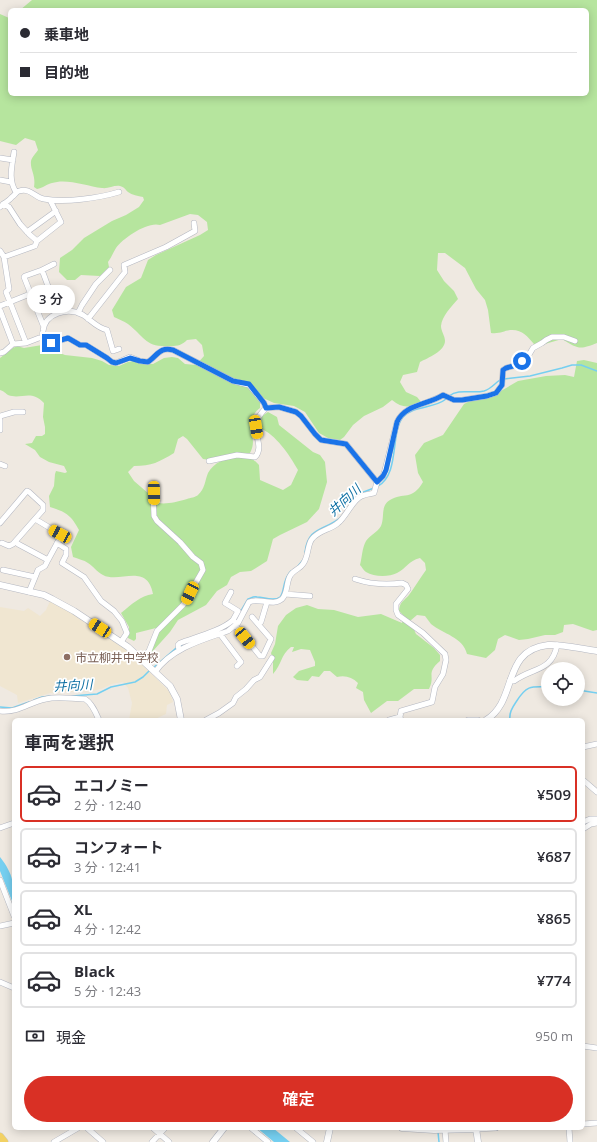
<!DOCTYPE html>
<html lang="ja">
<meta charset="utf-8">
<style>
:root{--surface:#fff;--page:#f2f2f3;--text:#2b2b33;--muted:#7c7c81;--line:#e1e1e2;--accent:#d93025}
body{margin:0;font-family:"Open Sans","Noto Sans JP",sans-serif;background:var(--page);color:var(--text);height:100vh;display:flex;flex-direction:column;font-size:15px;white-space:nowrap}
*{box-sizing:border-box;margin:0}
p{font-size:13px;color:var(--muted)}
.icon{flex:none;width:22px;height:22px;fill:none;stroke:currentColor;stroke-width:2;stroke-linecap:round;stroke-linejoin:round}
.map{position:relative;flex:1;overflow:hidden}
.details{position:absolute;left:12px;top:718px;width:573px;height:412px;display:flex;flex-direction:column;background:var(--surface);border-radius:6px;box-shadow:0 2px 10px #0003}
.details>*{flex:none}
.top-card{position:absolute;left:8px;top:8px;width:581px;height:88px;border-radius:6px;box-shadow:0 2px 10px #0003;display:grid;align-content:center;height:88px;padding:0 12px;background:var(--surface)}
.buttons{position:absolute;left:541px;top:662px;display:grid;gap:8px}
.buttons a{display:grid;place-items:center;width:44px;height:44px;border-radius:50%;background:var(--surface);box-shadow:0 2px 10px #0003;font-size:20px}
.end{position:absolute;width:18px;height:18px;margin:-9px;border:5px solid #1a73e8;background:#fff;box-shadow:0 0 0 2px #fff}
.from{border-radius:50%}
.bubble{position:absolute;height:28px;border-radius:14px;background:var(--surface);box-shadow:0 2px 10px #0003;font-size:13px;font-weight:600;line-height:28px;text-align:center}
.car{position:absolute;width:12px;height:24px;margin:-12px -6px;border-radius:5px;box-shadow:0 0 3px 1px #0007;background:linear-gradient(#f5c518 24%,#345 0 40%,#f5c518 0 76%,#345 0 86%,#f5c518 0)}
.top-card b{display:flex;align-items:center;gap:14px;height:38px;font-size:15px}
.top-card b+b{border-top:1px solid var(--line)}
.top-card i{width:10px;height:10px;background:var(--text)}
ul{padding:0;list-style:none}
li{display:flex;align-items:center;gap:12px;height:56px;margin:0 8px 6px;padding:0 4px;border:2px solid var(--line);border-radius:6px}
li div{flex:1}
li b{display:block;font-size:15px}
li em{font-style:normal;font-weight:600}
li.current{border-color:var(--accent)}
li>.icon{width:36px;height:36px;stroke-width:1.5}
h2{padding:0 12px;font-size:18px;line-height:48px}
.pay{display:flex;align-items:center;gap:10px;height:44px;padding:0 12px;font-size:15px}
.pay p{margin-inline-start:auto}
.primary-button{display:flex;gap:8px;margin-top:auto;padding:8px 12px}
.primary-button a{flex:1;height:46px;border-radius:24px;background:var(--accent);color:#fff;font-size:16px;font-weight:600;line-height:46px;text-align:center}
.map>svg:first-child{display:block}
.education{fill:#f0e6d1}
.green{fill:#b6e59e}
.water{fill:#75cff0}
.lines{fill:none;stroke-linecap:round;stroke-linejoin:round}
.stream{stroke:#75cff0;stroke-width:1.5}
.minor-casing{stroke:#b4b7c1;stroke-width:6}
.tertiary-casing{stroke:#b4b7c1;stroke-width:7}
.primary-casing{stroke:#c9c9c9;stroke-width:9}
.minor{stroke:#fff;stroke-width:5}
.tertiary{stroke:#fff;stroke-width:6}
.primary{stroke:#f2d163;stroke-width:8}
.route{stroke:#1a73e8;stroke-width:5}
.education-dot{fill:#8d6e63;stroke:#fff;stroke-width:1.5}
.labels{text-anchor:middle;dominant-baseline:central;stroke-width:3.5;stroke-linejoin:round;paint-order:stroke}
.education-label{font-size:12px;fill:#785e54;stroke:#fff;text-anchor:start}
.water-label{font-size:13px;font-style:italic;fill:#0d6fa3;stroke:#fff}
</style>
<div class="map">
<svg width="597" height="1142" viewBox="0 0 597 1142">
<rect width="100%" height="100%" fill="#efe9e1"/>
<path class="education" d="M50,601L67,609L126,649L170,692L173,702L167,705L166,714L153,720H129L132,703L128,688L123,682L112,684L101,689L92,691L50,693L18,703L17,695L0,686V607L24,611L28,608L40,616L46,610Z"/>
<path class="green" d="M32,0H597V343C580,350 578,349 562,339L545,344H534C527,336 522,329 510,330C503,331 500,334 491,333L488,310L485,300L476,289L465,268L445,253H438L437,270L444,281L454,291L458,299C451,307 442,316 441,326C441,331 445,336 445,341C445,351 428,358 420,362L417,372L403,375L400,382L406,392L417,397L422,403C409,407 403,409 392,400L383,407L364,416L353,425L344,437L340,440L328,438L319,433L305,412L294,406L274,403L263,398L260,399V408C256,411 252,416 251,421C249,433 257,440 250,453L210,460L203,459L187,439L183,436L178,439L174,453C159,462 152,466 134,466L128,472L134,481L148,493L151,502C165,505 173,503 187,499C190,498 196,497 198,495C205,489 205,480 208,473C215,459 238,453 252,459C254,460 257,463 259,465L260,480L283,490L291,485L298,470C289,454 276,435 260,428L262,416L268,412L277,417L279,425L313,452L320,455L325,462L327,482L319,509L307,522L280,535L273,539L267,561L251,571L240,572L231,577L227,585L217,591L206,605L178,620L170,632L152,652H149L159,632L156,628L136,633V639L134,641L128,638L129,627L121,613C132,604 140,596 153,594C147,562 119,584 103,575C97,572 93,566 88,563C84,560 78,559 73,557L71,547L79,530C71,515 66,512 50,507L49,496L54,486L55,474L56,471L65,473L67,472L64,466L49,462L40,457L35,450L25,444L32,443L36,436H42L45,434V427L43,417L44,403C31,389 21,400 8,395C5,393 4,391 0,390V358L13,348L17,346L24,348L42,345L50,349L65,355L92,358L102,361L109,365L119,366L128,362L134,361L142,364H153L164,358L172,357L178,358L185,364L196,365L204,356L202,345L196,339L187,340C182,345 178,346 171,346C145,348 145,337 128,324C124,321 118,319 114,317L112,310L126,287L141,278L148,260L156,255L200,235L208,230L207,222L198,215L190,214L160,225C148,221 123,238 116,248C113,253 111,258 108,262L109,267L100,276L81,275L75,280H67L59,272L60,258L72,250L84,238L112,221L126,215L139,207L144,200L143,197C138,196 132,195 128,192C125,189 124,187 120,186C114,185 108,189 102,188C87,186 66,178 52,183C47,184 43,188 37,189L34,187C36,175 30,170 31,161C32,157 36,153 38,150L35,141L25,138L16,145L0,141V14L9,18L10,17V94H587V10H20Z
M584,360L597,363V630L593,631L573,624L564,625L563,632L555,635H545L528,639L519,640L505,635L498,639L495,650L486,658L467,654C463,637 443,634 431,624C429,621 427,619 425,616L417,615L410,621L416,634L434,648L440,655V661C425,674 436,675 429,689H414L398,701H387L371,713L364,700L363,692L356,688L358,683C352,677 345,675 337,677L330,671H324L319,677L312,676L308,681L297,680L293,677L299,671L315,666V662L310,650L301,649L292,652L294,647H291C280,656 282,664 273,674V660L271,653L275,644L278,626L286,615L296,608L307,605L318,609L334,610L358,617L381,614L402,623L404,616L399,611C399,602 405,600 409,595C415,587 420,578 426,570L425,563L420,558C408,561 407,568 397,573C389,577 374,577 366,572C364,571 362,567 360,565C362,558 362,548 366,541C370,535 378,532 381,526C385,517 380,506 390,500C403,492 412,501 423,482L418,473L415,455L424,443L443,435L464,404L472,400L489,398L518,381L546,376L565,375L574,377L577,361Z"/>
<path class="water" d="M0,857C14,875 14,884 14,906L0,871Z
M257,1128H273L290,1142H274Z"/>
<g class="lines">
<path class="stream" d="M504,379L530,376L562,368L572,365H581L597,371
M449,396C459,388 472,394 484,391C491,389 494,384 500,380
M378,486C400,474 390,433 403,417C414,405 434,409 446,399
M354,499L361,493L374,488
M305,552C308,526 325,531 341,517
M298,566L303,560
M235,621L248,599C251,598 254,596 257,597C264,597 274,602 280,597C285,592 282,579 291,571
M220,631L231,625
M153,668L175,649L190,642
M578,690L597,693
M72,696L97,694L111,687L135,682L143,677L150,670
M34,700L42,697L52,696
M0,707L12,708L29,702
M510,720C509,713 512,708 516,702C526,686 530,686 548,687
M438,1132L439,1142"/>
<g class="minor-casing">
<path id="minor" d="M14,152C12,166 8,180 16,192
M0,158L13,160
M0,180L11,182
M3,204L9,207L20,224L29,234L37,241L61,222L50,200
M0,207C4,203 9,201 12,197C15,195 16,192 19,191C30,187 35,198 44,199C65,203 99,198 119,192
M27,232L56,211
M0,251L4,257L9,289L6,292L26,343
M4,257L35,246L37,241
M42,270L54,264
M0,306L30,294
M0,310L13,344
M78,313L82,305L96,284L110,270
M88,319L125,272L124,265L166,247L195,231L194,223
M44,326L43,325L24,277L25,276L42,270L58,313
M119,349L113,351L107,330C97,328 91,320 83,315C68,307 45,313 43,331C42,338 43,340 48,345L68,338L80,345H86L107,358L112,362L116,363L130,357L140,361L148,362C158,355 159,347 173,350L233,381L249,385L264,403L266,408
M0,353L4,352L13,344L26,343L39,338H43
M0,416L14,412H23
M0,420V430
M209,461L237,455L255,457C264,448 254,435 256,424C257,418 262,412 266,408L279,407L296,412L301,416L315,434L321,440L346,444L377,482
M0,464L5,466
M0,523L27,491L29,492L43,505V510L35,519L60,534L61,536L48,560
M16,542L18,544L48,560L45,566L38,570L29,592
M2,543L9,546L13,544L35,519
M57,543L66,549V555L62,563L84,577L101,601L114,611L122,621L127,633L121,642
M3,570L35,577
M355,579C370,584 387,585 402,583L406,585L408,589L396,604V610L398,615L423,633L445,654L446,660L443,674L435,687L432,702L401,711L400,717L401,720
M231,592L225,603L238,611L233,620L234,621
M285,594L310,596
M259,624L261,622L267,602
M236,626L260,656H263L271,639L252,617
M220,634L241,662L237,666
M179,650L178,645L180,643C196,637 221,631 233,620
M142,659L149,651L157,631L183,605L203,570L201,563L193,557L180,542L157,521L154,516L153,493
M155,672C172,648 202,640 228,631L238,623L249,602C259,597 273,607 282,599C288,593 286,583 290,576C293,570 300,569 303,564C309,556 307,545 312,539C319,530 330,530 338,523C346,517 353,499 362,496C366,494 371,494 374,493L377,482L383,476L385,470L397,422C405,404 428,405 443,395L454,400H462L487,396L496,393L502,385L503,370L506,368L517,365L527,358L533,348L542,343L546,340L552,337H564L575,341
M510,680L514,681C533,667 552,672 557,645
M0,711C19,713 29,702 46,699C58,696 72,699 85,699C92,703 96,713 99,720
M206,720L219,713L233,703L236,697L246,689L254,680L260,677L272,658
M389,720L400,717
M468,720H478
M583,747L597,744
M583,780L597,792
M583,822L590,819H597
M0,828L14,823
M583,829L591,824L597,823
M0,880L14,916
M0,926L14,923
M0,982L14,988
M583,1046L597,1048
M583,1124L597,1123
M87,1128L103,1142
M153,1128L169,1142
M251,1128L268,1142
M296,1128L313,1142
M569,1128L570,1142
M476,1129L496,1128
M445,1130L446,1142
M54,1142L78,1128
M152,1142L165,1128"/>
</g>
<g class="tertiary-casing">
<path id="tertiary" d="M0,585L44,595L52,599L74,611L128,647L170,686L177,699L181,720
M486,720C518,701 501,650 548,645C564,644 581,649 597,651
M402,1128L434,1130L476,1129
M476,1128L478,1142
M213,1142L224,1128
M327,1142L330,1128"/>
</g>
<g class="primary-casing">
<path id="primary" d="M0,1137L4,1142"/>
</g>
<use href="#minor" class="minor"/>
<use href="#tertiary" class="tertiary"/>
<use href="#primary" class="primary"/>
</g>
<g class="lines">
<path class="route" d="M51,343L68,338L80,345H86L107,358L112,362L116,363L130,358L140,361L148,362C158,355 159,347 173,350L233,381L249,384L264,403L266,408L279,407L296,412L301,416L315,434L321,440L346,444L377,482L383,476L386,470L397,422C405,404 428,405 443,395L454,400H462L487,396L496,393L502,385L503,370L506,368L517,365L522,361"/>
</g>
<circle class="education-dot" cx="67" cy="657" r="4"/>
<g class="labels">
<g class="education-label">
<text x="75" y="657">市立柳井中学校</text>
</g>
<g class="water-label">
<text transform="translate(344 500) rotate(-43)">井向川</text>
<text transform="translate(73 685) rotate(-3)">井向川</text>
</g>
</g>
</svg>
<div class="buttons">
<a><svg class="icon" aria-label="locate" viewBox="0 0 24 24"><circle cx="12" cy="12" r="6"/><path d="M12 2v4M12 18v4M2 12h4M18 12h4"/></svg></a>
</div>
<i class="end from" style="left:522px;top:361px"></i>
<i class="end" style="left:51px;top:343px"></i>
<div class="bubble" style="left:27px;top:285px;width:48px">3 分</div>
<i class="car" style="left:256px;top:427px;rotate:171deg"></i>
<i class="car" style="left:154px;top:493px;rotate:179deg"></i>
<i class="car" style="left:60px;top:534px;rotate:298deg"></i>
<i class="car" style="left:190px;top:593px;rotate:206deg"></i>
<i class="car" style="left:100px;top:628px;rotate:303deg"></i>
<i class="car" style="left:245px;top:638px;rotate:141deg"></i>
<div class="top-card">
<b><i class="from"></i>乗車地</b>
<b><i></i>目的地</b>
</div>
<section class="details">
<h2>車両を選択</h2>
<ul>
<li class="current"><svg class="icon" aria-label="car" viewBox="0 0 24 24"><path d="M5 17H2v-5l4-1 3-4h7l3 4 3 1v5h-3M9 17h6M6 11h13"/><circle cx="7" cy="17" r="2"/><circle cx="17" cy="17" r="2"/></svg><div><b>エコノミー</b><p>2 分 · 12:40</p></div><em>¥509</em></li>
<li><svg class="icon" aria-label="car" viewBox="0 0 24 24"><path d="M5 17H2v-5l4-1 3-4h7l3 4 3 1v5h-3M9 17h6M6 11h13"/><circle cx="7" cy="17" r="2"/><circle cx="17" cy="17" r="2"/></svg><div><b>コンフォート</b><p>3 分 · 12:41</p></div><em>¥687</em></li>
<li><svg class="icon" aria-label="car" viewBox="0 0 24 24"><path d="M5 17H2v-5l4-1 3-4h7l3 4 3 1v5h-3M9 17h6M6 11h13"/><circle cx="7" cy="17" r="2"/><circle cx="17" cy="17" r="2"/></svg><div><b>XL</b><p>4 分 · 12:42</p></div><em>¥865</em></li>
<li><svg class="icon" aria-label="car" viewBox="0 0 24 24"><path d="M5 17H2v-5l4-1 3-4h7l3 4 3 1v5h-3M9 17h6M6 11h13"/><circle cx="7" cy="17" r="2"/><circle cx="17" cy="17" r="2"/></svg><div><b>Black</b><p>5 分 · 12:43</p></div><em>¥774</em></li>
</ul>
<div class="pay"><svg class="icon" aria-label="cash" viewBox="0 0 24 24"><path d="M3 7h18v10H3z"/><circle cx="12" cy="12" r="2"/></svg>現金<p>950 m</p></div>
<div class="primary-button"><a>確定</a></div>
</section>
</div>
